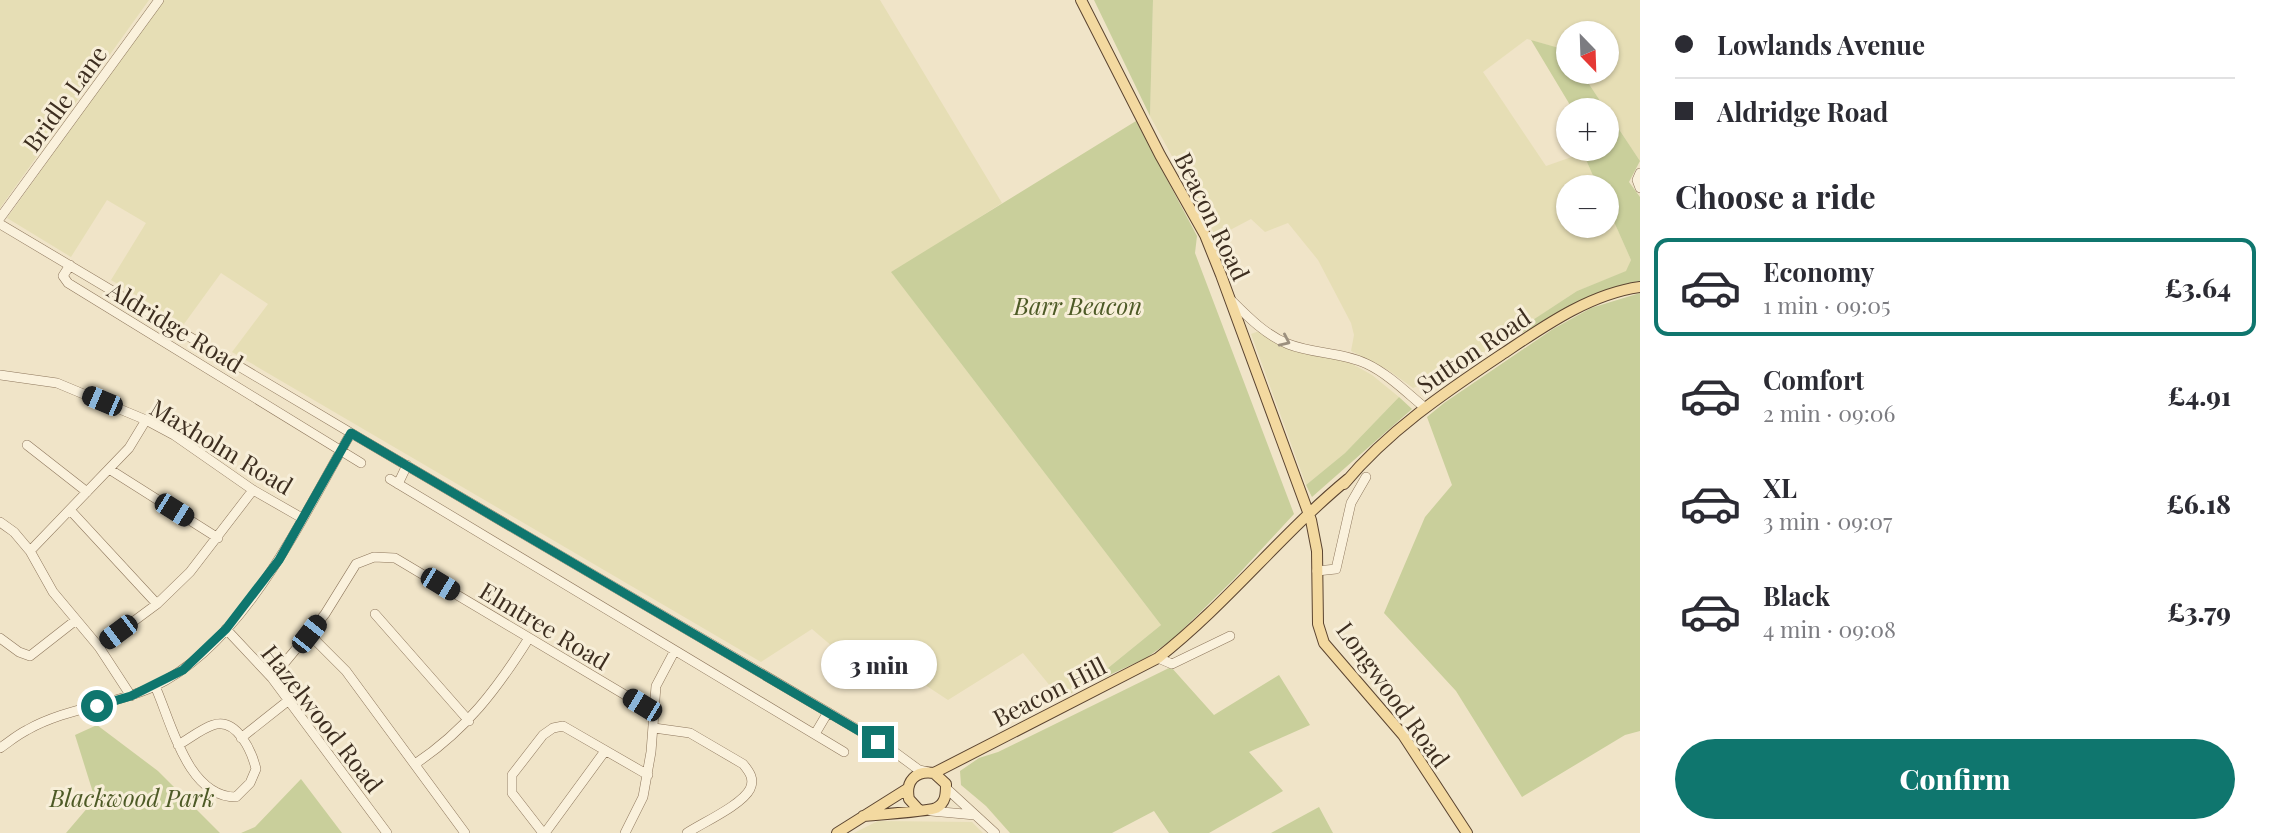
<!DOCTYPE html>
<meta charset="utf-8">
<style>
:root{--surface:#fff;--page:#f7f7f7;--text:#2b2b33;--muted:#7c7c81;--line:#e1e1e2;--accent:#0f766e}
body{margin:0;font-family:"Playfair Display",serif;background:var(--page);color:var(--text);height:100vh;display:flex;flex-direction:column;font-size:26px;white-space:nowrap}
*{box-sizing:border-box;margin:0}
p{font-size:23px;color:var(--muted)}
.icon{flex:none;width:38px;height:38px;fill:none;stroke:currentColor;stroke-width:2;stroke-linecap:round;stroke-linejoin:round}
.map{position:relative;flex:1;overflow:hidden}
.panel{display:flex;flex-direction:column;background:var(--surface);width:630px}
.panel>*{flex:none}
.top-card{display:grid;align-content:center;height:154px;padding:0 35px;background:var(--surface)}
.needle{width:46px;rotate:157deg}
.tools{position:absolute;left:1556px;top:21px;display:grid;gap:14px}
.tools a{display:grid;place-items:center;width:63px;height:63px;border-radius:50%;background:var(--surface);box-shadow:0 2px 5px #0004;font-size:35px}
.end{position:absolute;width:32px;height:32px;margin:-16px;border:9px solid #0f766e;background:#fff;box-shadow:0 0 0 4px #fff}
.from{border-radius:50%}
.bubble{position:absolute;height:49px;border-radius:24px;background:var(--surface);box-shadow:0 2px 5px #0004;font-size:23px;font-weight:800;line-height:49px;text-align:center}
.car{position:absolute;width:21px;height:42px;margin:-21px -10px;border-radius:9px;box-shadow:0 0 5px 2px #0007;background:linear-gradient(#222 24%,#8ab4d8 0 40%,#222 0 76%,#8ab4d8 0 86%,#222 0)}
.top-card b{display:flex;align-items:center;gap:24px;height:66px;font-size:26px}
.top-card b+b{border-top:2px solid var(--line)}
.top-card i{width:18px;height:18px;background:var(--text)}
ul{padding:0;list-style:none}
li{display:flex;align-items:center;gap:21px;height:98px;margin:0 14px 10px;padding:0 21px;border:4px solid transparent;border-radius:14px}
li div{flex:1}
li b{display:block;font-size:26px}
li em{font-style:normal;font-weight:800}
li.on{border-color:var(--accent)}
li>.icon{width:63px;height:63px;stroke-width:1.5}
h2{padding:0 35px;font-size:32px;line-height:84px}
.primary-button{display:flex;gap:14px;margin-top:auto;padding:14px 35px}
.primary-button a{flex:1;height:80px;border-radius:42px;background:var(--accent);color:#fff;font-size:28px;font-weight:800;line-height:80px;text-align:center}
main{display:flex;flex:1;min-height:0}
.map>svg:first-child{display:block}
.farmland{fill:#e6deb5}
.green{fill:#c9cf9b}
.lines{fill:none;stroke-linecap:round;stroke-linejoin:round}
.minor-casing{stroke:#8d765c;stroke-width:10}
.major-casing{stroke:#5b4430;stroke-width:12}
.minor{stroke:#faf1dc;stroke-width:9}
.major{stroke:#f3d9a0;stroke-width:10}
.oneway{stroke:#9c907e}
.route{stroke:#0f766e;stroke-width:9}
.labels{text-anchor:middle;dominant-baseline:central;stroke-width:6;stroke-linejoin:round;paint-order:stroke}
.street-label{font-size:24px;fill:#3d2e20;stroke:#f7eed8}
.park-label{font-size:24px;font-style:italic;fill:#4d5a26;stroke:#f7eed8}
</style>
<main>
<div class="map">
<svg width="1640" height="833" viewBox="0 0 1640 833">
<rect width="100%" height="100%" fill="#f0e4c8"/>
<path class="farmland" d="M0,0H149L0,208Z
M163,0H880L1002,203L892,273L1161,625L1092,681L1060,698L1023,653L948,700L878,654L854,665L812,629L761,662L232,352L268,304L221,273L184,324L111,280L146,223L107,200L71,257L7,218Z
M1153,0H1640V161L1581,72H1606V33H1568V53L1565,50L1527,39L1483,72L1546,166L1583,153L1598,187H1568V226H1606L1607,206L1631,260L1627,271L1577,291L1460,368L1413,388L1388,370L1351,351L1354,335L1351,323L1318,260L1288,223L1265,232L1251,219L1213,239V231L1150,116Z
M1259,331L1347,361L1372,375L1399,397L1345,453L1306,485L1251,334Z
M878,821L972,822L983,833H854Z"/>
<path class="green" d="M1094,0H1153L1150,116Z
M1531,40L1566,50L1568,53V72H1581L1640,161L1629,182L1640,197V281C1597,288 1559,312 1522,333L1519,329L1577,291L1626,271L1631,260L1607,206L1606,187H1598L1583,153L1584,149H1606V110H1573Z
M1136,121L1197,236L1195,253L1294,514L1234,579L1173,639L1146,658L1060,698L1092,681L1161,625L891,272Z
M1640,293V731L1625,735L1522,797L1456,691L1384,613L1425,517L1452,485L1427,417L1444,403L1553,329L1591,308Z
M1399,397L1412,409L1312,497L1306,485L1345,453Z
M1171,667L1214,715L1279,675L1310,725L1249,752L1283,791L1209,833H1169L1154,811L1112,833H1010L986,806L961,785L960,771L979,758L998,752Z
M97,725L158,771L220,833H66L95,799L75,735Z
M301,779L342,833H241L255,827Z
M1319,807L1333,833H1271Z"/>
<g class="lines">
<g class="minor-casing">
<path id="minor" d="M1640,173L1637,180L1640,188
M0,218L159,0
M0,224L351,433L889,748L919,770L928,772
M70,265L63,276L68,283L361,463
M1232,301C1249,318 1266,335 1288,344C1313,354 1342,352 1367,364C1388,374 1406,392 1424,407
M0,375L57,383L146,420L174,435L253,490L302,518
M27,445L87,492
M109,469L218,538
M390,479L844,752
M398,484L407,465
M71,511L157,604
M0,522L14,532L30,551L53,592L99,647L131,696
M30,551L129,448L146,420
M1317,571L1336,569L1351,503L1366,477
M375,614L469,721
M226,629L272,678L387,833
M309,634L346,671L465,833
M0,638L19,652L30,656L76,620
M99,647L157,604L190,572L253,490
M1158,658L1172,664L1230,636
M272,678L325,614L356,564L374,557L395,558L642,705H654
M155,686C171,721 187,797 236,797L250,783L256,769C252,752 237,717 213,725C201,729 189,739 178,745
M654,728L690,733L743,764C749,771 755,779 750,789C742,805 702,823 687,833
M815,734L828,712
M241,738L289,700
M0,748C9,742 17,735 27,730C66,708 113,705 153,687C245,644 302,517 351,433
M415,764C466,730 497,689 529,638
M946,788L995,833
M931,811L975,815
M543,833L512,793V775L543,735L553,728L563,726L648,775
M545,833L605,751
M625,833L643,797L651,752L656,686L674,652"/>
</g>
<g class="major-casing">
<path id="major" d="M1081,0L1160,155L1205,235L1221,275L1311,520L1317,551L1318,624L1324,643L1403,735L1467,833
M1344,484C1388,431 1444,393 1501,355C1543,327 1589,294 1640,287
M934,773L1158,658C1227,604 1281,534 1348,479
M863,816C874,815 931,811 936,808C946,803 946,794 946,784L934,773C916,770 905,781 909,799L919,810
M837,833L907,789"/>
</g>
<use href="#minor" class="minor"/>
<use href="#major" class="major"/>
</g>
<defs><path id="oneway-chevron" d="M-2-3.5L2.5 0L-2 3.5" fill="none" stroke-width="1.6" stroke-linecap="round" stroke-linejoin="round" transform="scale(1.75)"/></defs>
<use class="oneway" href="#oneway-chevron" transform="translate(1285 341) rotate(25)"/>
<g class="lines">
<path class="route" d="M97,706L131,696L183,670L226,629L279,560L351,433L878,742"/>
</g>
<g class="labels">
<g class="street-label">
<text transform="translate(64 98) rotate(-54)">Bridle Lane</text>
<text transform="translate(1213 216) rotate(64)">Beacon Road</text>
<text transform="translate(176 326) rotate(31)">Aldridge Road</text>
<text transform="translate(1473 350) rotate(-34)">Sutton Road</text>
<text transform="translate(222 446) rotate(31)">Maxholm Road</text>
<text transform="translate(545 625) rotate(31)">Elmtree Road</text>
<text transform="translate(1049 691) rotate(-27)">Beacon Hill</text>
<text transform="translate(1394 694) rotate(54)">Longwood Road</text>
<text transform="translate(323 718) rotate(52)">Hazelwood Road</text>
</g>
<g class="park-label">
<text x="1078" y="305">Barr Beacon</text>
<text x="132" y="797">Blackwood Park</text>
</g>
</g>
</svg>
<div class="tools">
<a><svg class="needle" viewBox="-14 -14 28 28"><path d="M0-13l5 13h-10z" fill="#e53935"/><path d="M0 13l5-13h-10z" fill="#7c7c81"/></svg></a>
<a>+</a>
<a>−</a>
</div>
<i class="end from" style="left:97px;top:706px"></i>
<i class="end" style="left:878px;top:742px"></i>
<div class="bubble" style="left:821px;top:640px;width:116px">3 min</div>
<i class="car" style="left:102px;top:401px;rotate:293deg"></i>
<i class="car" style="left:174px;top:510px;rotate:122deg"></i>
<i class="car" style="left:440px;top:584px;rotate:121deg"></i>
<i class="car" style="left:118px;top:632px;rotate:233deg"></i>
<i class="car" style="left:309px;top:634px;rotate:38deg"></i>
<i class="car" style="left:642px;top:705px;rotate:301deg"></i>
</div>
<section class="panel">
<div class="top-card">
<b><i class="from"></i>Lowlands Avenue</b>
<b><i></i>Aldridge Road</b>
</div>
<h2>Choose a ride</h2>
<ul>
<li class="on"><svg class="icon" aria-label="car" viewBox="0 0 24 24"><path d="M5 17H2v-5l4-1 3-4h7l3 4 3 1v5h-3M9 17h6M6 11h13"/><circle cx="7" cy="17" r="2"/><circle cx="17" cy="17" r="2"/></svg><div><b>Economy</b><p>1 min · 09:05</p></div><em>£3.64</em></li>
<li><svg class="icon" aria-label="car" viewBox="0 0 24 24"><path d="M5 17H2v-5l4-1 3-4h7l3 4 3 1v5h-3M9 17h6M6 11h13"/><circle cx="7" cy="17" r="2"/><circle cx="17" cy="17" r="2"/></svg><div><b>Comfort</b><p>2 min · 09:06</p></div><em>£4.91</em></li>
<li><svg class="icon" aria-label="car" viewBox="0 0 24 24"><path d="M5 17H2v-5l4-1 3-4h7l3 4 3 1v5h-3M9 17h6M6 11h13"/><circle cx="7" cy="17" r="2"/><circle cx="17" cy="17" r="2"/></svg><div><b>XL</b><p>3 min · 09:07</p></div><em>£6.18</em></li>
<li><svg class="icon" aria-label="car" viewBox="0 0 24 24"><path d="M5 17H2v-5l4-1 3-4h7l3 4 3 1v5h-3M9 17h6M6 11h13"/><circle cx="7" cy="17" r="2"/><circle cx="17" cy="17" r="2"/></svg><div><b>Black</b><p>4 min · 09:08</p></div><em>£3.79</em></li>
</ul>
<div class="primary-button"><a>Confirm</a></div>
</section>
</main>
